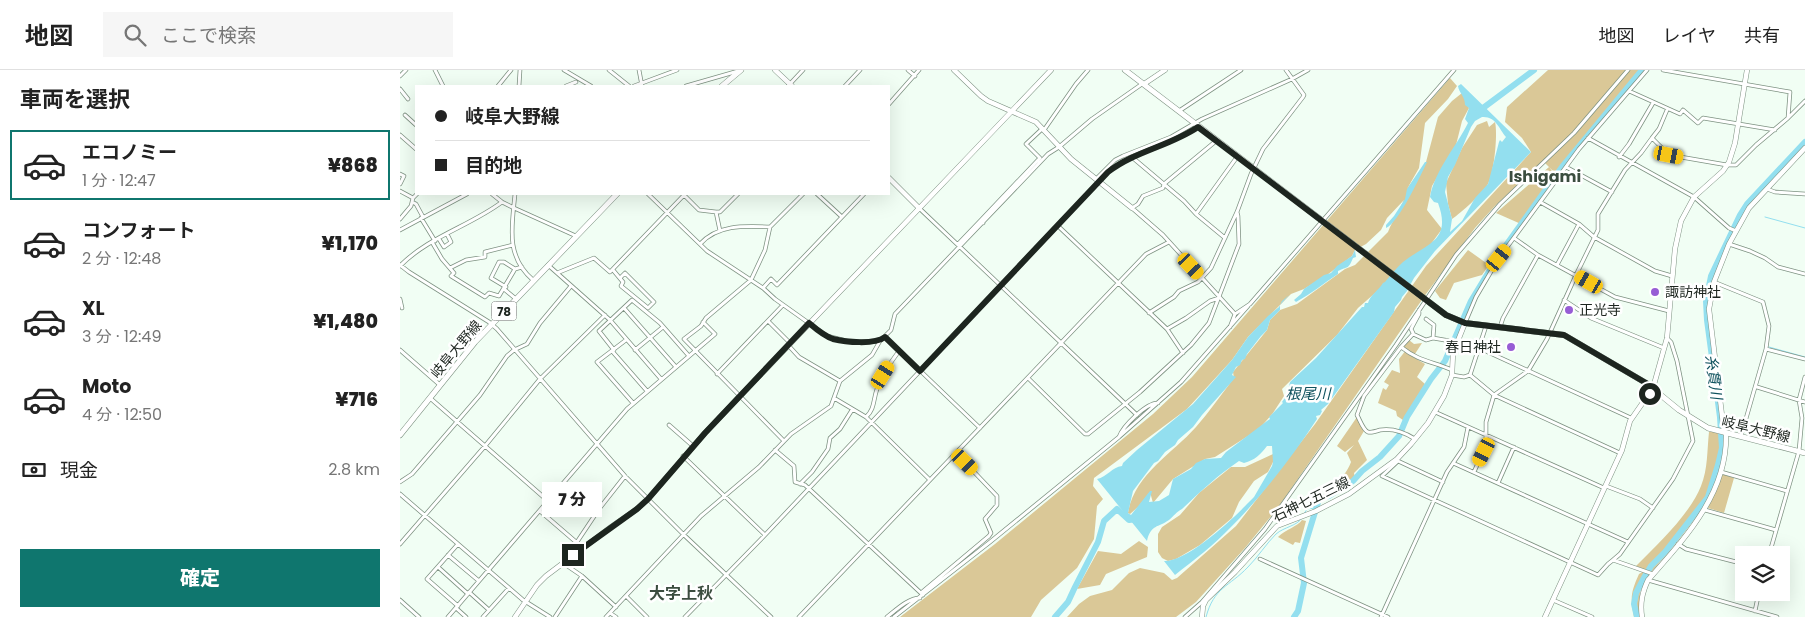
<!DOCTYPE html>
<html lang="ja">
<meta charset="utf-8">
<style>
:root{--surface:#fff;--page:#f6f6f6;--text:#222;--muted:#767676;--line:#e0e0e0;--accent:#0f766e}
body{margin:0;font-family:Poppins,"Noto Sans JP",sans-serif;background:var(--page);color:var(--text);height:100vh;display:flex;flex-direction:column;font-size:19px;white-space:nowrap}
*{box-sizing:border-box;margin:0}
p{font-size:16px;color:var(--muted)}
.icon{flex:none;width:28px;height:28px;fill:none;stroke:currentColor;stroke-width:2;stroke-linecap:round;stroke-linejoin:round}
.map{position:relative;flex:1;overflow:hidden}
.side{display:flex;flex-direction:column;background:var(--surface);width:400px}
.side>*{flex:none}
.guide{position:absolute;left:15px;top:15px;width:475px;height:110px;border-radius:0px;box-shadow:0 5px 20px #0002;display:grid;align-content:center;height:110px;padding:0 20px;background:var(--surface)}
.buttons{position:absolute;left:1335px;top:476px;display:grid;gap:10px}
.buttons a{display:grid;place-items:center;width:55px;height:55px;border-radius:0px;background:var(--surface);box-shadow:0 5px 20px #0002;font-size:25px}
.end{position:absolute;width:22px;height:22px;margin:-11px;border:6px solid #1d251f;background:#fff;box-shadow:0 0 0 2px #fff}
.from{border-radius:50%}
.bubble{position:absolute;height:35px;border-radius:0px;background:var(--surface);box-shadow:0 5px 20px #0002;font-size:16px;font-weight:800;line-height:35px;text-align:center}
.car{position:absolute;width:15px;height:30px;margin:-15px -8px;border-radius:6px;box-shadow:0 0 4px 1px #0007;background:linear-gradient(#f5c518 24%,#345 0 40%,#f5c518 0 76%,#345 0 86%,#f5c518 0)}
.guide b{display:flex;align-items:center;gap:18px;height:48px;font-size:19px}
.guide b+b{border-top:1px solid var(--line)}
.guide i{width:12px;height:12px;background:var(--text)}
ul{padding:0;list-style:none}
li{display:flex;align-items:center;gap:15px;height:70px;margin:0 10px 8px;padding:0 10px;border:2px solid transparent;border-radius:0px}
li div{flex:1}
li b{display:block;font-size:19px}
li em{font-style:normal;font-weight:800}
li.current{border-color:var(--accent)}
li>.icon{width:45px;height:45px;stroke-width:1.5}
h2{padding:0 20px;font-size:22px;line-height:60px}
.pay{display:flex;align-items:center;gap:12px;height:55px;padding:0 20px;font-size:19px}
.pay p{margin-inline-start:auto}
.primary-button{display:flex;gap:10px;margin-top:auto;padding:10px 20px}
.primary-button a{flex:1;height:58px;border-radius:0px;background:var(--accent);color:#fff;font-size:20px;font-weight:800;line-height:58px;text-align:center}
header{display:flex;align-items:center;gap:30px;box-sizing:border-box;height:70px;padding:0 25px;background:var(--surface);border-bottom:1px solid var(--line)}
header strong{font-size:24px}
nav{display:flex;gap:28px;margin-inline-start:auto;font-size:18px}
.search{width:350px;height:45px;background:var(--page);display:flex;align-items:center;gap:12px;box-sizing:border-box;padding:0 18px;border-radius:0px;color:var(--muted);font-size:19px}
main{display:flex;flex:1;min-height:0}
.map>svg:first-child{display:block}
.green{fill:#dac897}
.water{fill:#93dfef;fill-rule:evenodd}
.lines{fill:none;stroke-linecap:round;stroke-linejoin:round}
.stream{stroke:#93dfef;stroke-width:1}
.river{stroke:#93dfef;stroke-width:6}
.street-casing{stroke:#7e9282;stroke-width:4.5}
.secondary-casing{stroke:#7e9282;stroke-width:5.5}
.primary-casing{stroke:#7e9282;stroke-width:6}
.street{stroke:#fff;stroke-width:3}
.secondary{stroke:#fff;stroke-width:4.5}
.primary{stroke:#fff;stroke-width:5}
.route{stroke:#1d251f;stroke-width:6}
.poi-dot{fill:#975dd5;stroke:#fff;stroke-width:2}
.labels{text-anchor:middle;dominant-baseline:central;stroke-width:5;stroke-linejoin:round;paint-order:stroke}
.shield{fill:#fff;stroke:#616662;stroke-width:1}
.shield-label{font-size:12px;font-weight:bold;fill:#1d251f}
.poi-label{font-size:14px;fill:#1d251f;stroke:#fff;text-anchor:start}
.street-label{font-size:14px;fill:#1d251f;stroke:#fff}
.water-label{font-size:15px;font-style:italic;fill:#10525e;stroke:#fff}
.quarter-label{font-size:16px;font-weight:bold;fill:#3b4d3f;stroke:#fff}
</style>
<header>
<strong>地図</strong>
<div class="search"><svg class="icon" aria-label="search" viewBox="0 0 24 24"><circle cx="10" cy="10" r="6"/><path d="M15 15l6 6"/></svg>ここで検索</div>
<nav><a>地図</a><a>レイヤ</a><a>共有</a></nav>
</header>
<main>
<section class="side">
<h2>車両を選択</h2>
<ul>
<li class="current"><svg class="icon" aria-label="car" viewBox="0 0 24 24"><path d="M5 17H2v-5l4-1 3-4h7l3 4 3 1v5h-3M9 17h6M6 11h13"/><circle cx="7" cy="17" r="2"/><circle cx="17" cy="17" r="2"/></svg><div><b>エコノミー</b><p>1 分 · 12:47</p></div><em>¥868</em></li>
<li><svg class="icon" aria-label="car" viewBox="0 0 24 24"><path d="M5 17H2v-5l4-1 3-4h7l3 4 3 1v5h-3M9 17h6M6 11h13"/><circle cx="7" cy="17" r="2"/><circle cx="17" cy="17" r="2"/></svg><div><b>コンフォート</b><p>2 分 · 12:48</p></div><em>¥1,170</em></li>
<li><svg class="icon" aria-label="car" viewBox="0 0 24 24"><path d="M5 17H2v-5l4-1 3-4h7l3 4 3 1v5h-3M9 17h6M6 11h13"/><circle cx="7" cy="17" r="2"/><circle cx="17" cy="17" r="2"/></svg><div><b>XL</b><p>3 分 · 12:49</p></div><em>¥1,480</em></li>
<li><svg class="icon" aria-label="car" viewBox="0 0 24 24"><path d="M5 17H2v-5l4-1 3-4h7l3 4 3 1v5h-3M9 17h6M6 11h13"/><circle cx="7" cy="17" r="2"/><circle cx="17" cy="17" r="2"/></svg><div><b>Moto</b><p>4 分 · 12:50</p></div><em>¥716</em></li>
</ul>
<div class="pay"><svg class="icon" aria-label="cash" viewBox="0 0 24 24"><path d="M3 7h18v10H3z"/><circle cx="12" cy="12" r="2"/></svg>現金<p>2.8 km</p></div>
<div class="primary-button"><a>確定</a></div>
</section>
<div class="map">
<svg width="1405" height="547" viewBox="0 0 1405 547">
<rect width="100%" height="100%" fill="#f1fef4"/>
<path class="green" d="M1148,0H1241L1155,103L1143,91L1094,137L1075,158L1026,224L877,439L845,478L796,532L776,547H667L679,534L690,526L712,520L729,503L740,498L764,503L772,510L777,508L836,456L915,354L1026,196L1131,82L1122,68L1105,52L1107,37Z
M1050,8L1057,16L1048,29L1025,53L1019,98L1007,119L1026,92L1038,47L1052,31L1062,23L1069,38L1062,51L1056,75L1032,116L1027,140L1042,159L1031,174L958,238L937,265L882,319L884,326L873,343L859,359L815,387L805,389L773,409L753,433L750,422L739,436L730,444L728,443C734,405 772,384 796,357C809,342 821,325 834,308L833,302L867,260L870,250L880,240L897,234L945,199L955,195L988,162L990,157L1004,130L987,148L981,160L966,174L955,180L952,186L927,205L904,219L891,224L848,267L832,290L787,339L694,408L693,416L703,429L697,436L694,469L677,498L641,530L631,547H500L595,474L753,344L792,307Z
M1087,51L1089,57L1095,52C1098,64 1094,103 1088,114C1083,123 1061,143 1052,149L1048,134L1046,113L1062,78L1077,55Z
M1149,97L1156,106L1121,154L1096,143Z
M1068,180L1089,195L1082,205L1054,213L1046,230L1040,228L1035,221Z
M1009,270L1014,274L1022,273L1013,287L1025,294L1017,307L1025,314L1003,350L997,346L996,341L978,333L983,318L986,320L989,315L984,312L992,300L1000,303L999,289L1006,280L1003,276Z
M957,347L964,361L958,371L967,390L954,403L955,408L916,434L910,435C925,423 944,411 951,392L947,383L954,375L945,382L937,376Z
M1313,361L1323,366C1326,425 1279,467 1245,510L1240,522L1239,547H1234C1230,527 1231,522 1239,504L1246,500L1236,496C1258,474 1290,444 1301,416C1308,399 1307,380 1309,362Z
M873,384V392L868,402L854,411L839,432L832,448L800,475L776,489L768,491L762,488L758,482V464L762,457L780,445L799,423L831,397H845Z
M1322,404L1334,408L1324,443L1308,438Z
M902,450L906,451L900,473L895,472L893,475L878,467C886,459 897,457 902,450Z
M739,471L748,477L747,487L706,504L700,515L677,519L698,481L721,484Z"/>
<path class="water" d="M1061,14L1131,82L1035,181L1014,208L1007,221L1002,227L1001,230L995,237L994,242L928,334L921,340L922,341L920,345L916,346L917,349C892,387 863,425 831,457C814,475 794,490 775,505L764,491C787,492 832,450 848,433L854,427L872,396L873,392L872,376H867C860,385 855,390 844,393L839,391C818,405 800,422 782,439C776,442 774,446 769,450C758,458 751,454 747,471L697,409C707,407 712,397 722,396L723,393L737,380L793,334L832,290L848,267L868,246L879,237L882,231L889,225L880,235V240L870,250L867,260L861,266L847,284L845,289L842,290L840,295L836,297L832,305L836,307L802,345L793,357L778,370L775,375L765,382L758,391L754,393L733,421L728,443L731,445L750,421H752L749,432L759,431L769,425L773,409L791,399L796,393L805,389L821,388L826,382L867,351L870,349L869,347L883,333L882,332L887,325L890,312L916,288L962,237H964L965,233H968C970,225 979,220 983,213L985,212C991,205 996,198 1003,192C1027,173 1052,171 1038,133L1034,132L1030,127C1035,100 1056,77 1068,53L1065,49L1069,38L1065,35C1065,26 1059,23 1058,16ZM1082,47C1096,46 1099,59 1106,67L1102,72L1100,70L1099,72L1088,114L1075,128L1062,151L1050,162L1052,149L1045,122L1048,107L1055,95L1071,57L1075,51Z
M1025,92H1027C1021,105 998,154 986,158V155L994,146L1005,129L1007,119Z
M955,180L956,187L953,188C948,200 948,196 938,201V204C924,213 911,224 896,232L894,230L901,224L904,219L924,205L931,203L937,196L952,186Z"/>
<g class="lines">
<path class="stream" d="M1365,147L1405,158
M1369,277L1405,287
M904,444L907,439L915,438
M806,547C814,517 829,517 848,497C858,487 866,474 876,464C884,457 897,456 902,448"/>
<path class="river" d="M1079,41L1134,0
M655,547L668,532L675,517L698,472L704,451L717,439L729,450L737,449
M894,547L898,541L904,513L901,488L919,429L929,426L953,411L962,401L980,387L999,366L1007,347L1031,309L1045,291L1071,231L1099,185L1162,97L1242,0
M1237,547L1234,534L1236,523L1245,506L1251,496L1265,482L1308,427L1318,395L1322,378L1320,347L1307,250L1306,231L1311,206L1340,145L1347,134L1405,72"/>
<g class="street-casing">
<path id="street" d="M35,0L43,16
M164,0L191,16
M209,0L229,16
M239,0L242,16
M508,0L515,6
M1263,0L1390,22L1388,48
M0,6L6,0
M98,16L111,0
M119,16L120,0
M166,16L176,12
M234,16L277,0
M286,16L338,1
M388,16L403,0
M445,16L460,0
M0,19L8,29
M1229,21L1280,44L1283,40L1298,53L1303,48L1375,60
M489,34L519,0
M1267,40L1259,59L1252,68L1269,85L1327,95H1336L1356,75L1388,48L1405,31
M779,41L841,0
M5,45L16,55
M644,60L676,14L688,0
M0,65L16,79
M1188,68L1294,127L1329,158L1336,161
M816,71L764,114L763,118L743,126L738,134L732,138L763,165L835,244
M1219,87L1229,74L1253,33
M733,88L784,131L796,144L825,168
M640,92L638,90L640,88L626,74L642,59
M1166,97L1212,122
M0,104L4,106L0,114
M696,109L715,90L723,86L771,67L802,49L892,9L908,0
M1367,119L1375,122L1405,124
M0,121L13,128
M92,124L102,132L114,138L176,166
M115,124C112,156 105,186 133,210
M248,124L307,181L363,218L375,229L427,266L447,271L464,272L480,271L491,260L495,244L648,84L659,77L692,49L742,14
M417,124L442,147
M284,125L299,140L316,142L320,161
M12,132L16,134L23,147
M1140,132L1179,154L1194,167L1255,201L1272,206
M519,138L737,345
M317,142H320L338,124
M796,144L837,87
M21,148L35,171
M0,149L11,136L13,128L17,124
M583,153L581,150L638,90
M658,156L767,259L783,283
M0,160L67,124
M1114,168L1138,185L1215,227L1269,241
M39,169L44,177L51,172L47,164
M32,172L42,189L54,203L51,206L85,227L89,223L99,226L115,199
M300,174C318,154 345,156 370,157
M558,174L581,150
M1329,174L1350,181L1365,188L1378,197L1405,204
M0,195L9,202L89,252L97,259L225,406L284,465L371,547
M148,195L210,250L261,309
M1157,195L1179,154
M0,196C28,167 70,156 102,132
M50,198L66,190L85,187V182L113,175
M213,200L223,212L221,216L248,238L254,232L225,203L220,208
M157,203L194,188L210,202L285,124
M1314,212L1363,232L1369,256L1366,279L1341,366
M106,217L91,208L99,192H104L115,199L122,197
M363,218L371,209L377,215L464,124
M104,219L116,229
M0,229L2,238
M1164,230L1191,248L1264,278
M224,238L276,297
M749,243L774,227L779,221L798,212L811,198L837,142L851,104L863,79L903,27L904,25L886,0
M1026,249L1034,255L1033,268
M368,251L390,273
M1065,253L1076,227L1099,188L1179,79L1247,0
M830,257L835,244L850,234L1054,0
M1100,257L1103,248L1138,185
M767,259L786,248L810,231L819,228
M1013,263L1011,259L1019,244V240
M485,267L580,358
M226,270L197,292L233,333
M388,275L399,287L440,311
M1001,277L1013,264L1026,270L1033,268L1056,272
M1079,278L1231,348
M1366,279L1405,289
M0,280L40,315
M214,280L199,261L232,230L260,253L289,286
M235,280L263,257
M212,281L247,321
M317,304L383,235
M1052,305L1064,307L1070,305
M1070,305L1094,325L1220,383
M1070,305L1086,256
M628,308L685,364H688L740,322L791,275L809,253L839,174L838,146L837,142
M1357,317L1405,332
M30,328L148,431
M434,328L466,347L530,410
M1035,342L1204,418
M466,347C475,339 473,330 477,319C482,305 490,293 499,281
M269,355L293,376
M719,367L781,312L848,236
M1015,369C1004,362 993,358 980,360C977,361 971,363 968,362C963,360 960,350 957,345L964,326L1001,277C1020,292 1032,291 1052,300
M384,371L284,269L301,256L306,248L351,210L365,180L370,157L403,124
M375,380L394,396L395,412L405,415L523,525
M283,386L365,465
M998,391L982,406L1198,505L1208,494L1213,490L1253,504
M998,391L1043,412
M1053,393L1228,472
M1074,402L1086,375V352L1094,325L1128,301L1147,269L1176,205L1198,160V144L1225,100L1241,83L1252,68
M1321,402L1387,421
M0,412L12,404L80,325L107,286L114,280L127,274L140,253L171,216
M1098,413L1114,377
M400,414L412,402L428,379L430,368L440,359L452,340
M1206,416L1240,429L1253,438
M0,424L123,530L150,547
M1305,440L1376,460
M140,441L183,478
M177,472L199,439L225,406
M0,474L85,376L140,309L205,245
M1278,474L1286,479L1344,494
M48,485L79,511
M1369,485L1399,381L1402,348L1399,330L1405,307
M860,489L988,547
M1213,490L1220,484L1273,409L1293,371L1277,291L1271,272L1267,268
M163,493L182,506L216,537
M38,497L68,524
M1248,510L1377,547
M69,522L89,540
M521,523L589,466L591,463L585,449L597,435V426L556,383
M226,526L247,547
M0,530L19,547
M1153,530L1192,547
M58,536L27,509L58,474
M56,538L66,547
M1355,541L1359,522
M210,543L216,547
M48,547L227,339L315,264L303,252
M83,547L109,518
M155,547L182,506
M206,547L301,446L359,397L391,364L431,336L440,311L472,285L480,271
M285,547L365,465L708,102C735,81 770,76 798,57
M399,547L746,184L769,172
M487,547C496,540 508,528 520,528
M494,547L590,472L719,367C723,356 746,333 758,333
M785,547L802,532L865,459L996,275L1056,185L1100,134L1174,63L1228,0
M981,547L1047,402L1064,377L1068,357"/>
</g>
<g class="secondary-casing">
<path id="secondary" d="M375,0L392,16
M554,0L581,26L588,31L636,52L671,89L732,138
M744,14L765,0
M489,108L519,138
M1324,362L1309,239L1314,212L1329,174L1349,138L1405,78
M115,547L137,515L146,506L211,457L237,439L248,429L305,363L651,0
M802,547L803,536L806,530L835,502L877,456L916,441L949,424L997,389L1011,374L1028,353L1044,326L1052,305L1053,283L1065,253
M1145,547L1222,380L1230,351L1253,318L1267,268L1275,179L1281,151L1294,127L1323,101L1329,92L1335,73L1347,0
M1242,547C1240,533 1242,523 1248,510C1285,468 1328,423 1326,363"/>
</g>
<g class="primary-casing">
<path id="primary" d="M725,0L1046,245L1065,253L1164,265L1246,313L1279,340L1308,358L1405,383
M322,16L341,0
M0,365L75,272L217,124"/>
</g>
<use href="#street" class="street"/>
<use href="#secondary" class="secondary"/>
<use href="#primary" class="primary"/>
</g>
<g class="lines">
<path class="route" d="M173,485L237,439L248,429L305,363L409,253C416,259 424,266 433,269C445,272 475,275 485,267L520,301L708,102C735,81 770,76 798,57L1046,245L1065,253L1164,265L1246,313L1253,318L1250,324"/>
</g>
<g class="poi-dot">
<circle cx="1255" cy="222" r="5"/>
<circle cx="1169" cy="240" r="5"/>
<circle cx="1111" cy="277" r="5"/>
</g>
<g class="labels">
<rect class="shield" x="91.5" y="231.5" width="25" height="19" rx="4"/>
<g class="shield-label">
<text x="104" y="241">78</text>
</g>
<g class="poi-label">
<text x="1265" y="222">諏訪神社</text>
<text x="1179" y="240">正光寺</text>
<text x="1101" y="277" text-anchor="end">春日神社</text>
</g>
<g class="street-label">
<text transform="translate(56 279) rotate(-50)">岐阜大野線</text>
<text transform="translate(1356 359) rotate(14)">岐阜大野線</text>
<text transform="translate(911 429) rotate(-26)">石神七五三線</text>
</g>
<g class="water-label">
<text transform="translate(1314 307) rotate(82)">糸貫川</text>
<text x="908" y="323">根尾川</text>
</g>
<g class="quarter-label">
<text x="1145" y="106">Ishigami</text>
<text x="281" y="523">大字上秋</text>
</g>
</g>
</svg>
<div class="buttons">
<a><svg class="icon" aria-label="layers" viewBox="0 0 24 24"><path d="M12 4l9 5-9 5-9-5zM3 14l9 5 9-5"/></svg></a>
</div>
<i class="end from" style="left:1250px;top:324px"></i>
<i class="end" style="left:173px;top:485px"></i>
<div class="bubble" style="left:142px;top:412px;width:60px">7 分</div>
<i class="car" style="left:1269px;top:85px;rotate:101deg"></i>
<i class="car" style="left:1099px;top:188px;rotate:39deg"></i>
<i class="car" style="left:791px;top:196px;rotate:137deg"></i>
<i class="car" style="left:1189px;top:212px;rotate:300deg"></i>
<i class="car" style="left:483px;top:305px;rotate:32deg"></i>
<i class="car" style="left:1084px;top:382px;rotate:207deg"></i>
<i class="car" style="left:565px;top:392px;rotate:134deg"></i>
<div class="guide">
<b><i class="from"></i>岐阜大野線</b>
<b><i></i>目的地</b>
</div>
</div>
</main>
